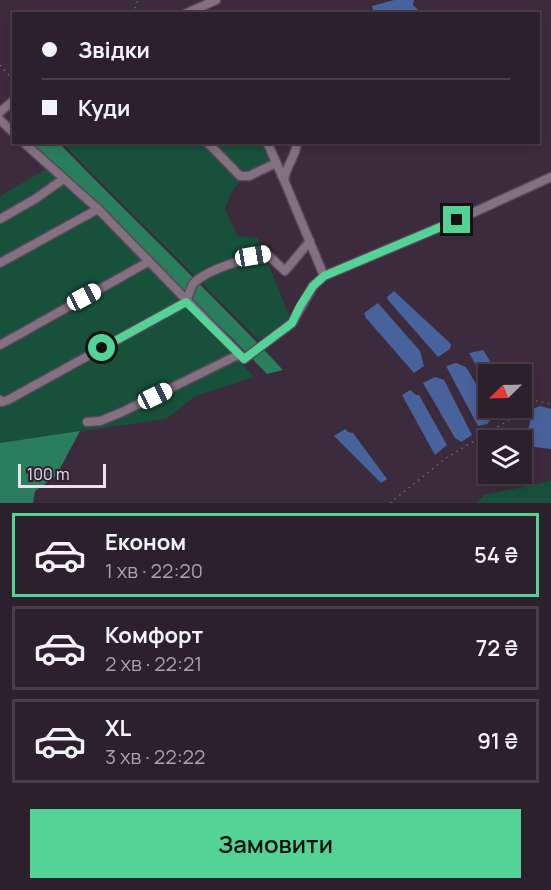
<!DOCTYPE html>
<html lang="uk">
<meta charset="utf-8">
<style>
:root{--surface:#2d202d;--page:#352835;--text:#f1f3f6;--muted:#a7a3aa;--line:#483e49;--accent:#53d396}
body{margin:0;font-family:Manrope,sans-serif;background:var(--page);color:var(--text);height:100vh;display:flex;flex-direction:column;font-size:22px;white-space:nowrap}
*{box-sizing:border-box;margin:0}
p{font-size:20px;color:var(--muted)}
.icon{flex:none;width:33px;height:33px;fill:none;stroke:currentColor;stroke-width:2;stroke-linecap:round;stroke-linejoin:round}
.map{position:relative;height:503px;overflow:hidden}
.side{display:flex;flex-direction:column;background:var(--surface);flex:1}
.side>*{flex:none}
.guide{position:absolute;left:12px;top:12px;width:528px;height:132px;border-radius:0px;box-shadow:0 3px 9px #0003,0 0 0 2px var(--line);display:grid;align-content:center;height:132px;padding:0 30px;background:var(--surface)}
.needle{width:39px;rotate:247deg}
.buttons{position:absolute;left:478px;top:364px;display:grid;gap:12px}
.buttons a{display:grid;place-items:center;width:54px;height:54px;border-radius:0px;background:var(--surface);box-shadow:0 3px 9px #0003,0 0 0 2px var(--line);font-size:30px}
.scale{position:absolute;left:18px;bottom:15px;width:88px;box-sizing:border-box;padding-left:6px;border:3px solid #ede1ec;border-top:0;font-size:16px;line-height:21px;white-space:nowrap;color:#ede1ec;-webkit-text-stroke:4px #322131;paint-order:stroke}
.end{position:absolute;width:27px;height:27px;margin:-14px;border:8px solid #53d396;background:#111;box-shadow:0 0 0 3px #111}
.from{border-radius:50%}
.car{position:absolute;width:18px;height:36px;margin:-18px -9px;border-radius:8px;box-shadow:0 0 4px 2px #0007;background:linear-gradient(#fff 24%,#345 0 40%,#fff 0 76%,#345 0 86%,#fff 0)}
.guide b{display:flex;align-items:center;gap:21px;height:57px;font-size:22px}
.guide b+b{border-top:2px solid var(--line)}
.guide i{width:15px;height:15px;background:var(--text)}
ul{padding:10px 0 0;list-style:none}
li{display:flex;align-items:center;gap:18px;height:84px;margin:0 12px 9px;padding:0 18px;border:3px solid var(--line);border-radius:0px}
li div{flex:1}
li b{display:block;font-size:22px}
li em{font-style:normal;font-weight:600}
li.selected{border-color:var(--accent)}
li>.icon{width:54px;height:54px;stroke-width:1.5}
.button{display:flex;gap:12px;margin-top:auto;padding:12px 30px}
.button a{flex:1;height:69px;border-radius:0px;background:var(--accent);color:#111;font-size:24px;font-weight:600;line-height:69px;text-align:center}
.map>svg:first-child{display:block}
.green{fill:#18513b}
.forest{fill:#297e5d}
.water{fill:#48639c}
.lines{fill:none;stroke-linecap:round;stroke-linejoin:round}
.minor-casing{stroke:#584957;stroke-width:11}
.path{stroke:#766776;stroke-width:1.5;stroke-dasharray:1.5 4.5;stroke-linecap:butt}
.minor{stroke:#847083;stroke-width:8}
.route{stroke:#53d396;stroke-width:8}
</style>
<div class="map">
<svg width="551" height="503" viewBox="0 0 551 503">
<rect width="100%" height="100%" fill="#3c2b3c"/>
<path class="green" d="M62,143H264L272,161C246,173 235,180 225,209L238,236L258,238L290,318L259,340Z
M46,169L96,209L254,377L195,396L166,419L0,443V196Z
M551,481V503H477L484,495Z"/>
<path class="forest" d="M26,143H59C133,219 210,292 283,370L267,374L232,338Z
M80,431L56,476L35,491L33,503H0V443Z"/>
<path class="water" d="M394,0H414L413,5L422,13H374L372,6Z
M394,291L451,344L450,349L438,357L388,300L387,297Z
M378,303L420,351L424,366L414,373L366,318L364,313Z
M483,350L499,375H489V387L469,353Z
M456,363L466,367L495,415L487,424L478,426L446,366Z
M435,377L444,380L472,435L461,442L455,438L423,383Z
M410,390L416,395H419L447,445L435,455L402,395Z
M540,406L551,409V449L527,446L525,443L533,409Z
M345,429L348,432L353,433L387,479L381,483L334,436Z"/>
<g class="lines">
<g class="minor-casing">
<path id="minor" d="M185,14L216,0
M0,112L14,100
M0,120L14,133
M23,142L98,209L244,359L292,323L313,286L324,276
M207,142L240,176H249L276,163
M267,142L284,180
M297,142C296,157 286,165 284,180L324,276L457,220L551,177
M0,219L35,199L62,180
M0,263L98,209
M0,345L148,262
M0,400L2,402L8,400L186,302C188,297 190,289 193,284C205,270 249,257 267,254L285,271L310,241
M87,422L100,421L120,413L238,355"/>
</g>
<path class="path" d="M133,14L138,0
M0,65L14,81
M390,503L446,458L514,417L532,400L551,404"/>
<use href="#minor" class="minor"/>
</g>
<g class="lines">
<path class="route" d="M102,348L186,302L244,359L292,323L300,306L313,286L324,276L457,220"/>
</g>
</svg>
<div class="buttons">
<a><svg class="needle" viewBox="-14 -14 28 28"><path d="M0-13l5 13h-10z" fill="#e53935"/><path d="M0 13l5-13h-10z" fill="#a7a3aa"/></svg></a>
<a><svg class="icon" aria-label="layers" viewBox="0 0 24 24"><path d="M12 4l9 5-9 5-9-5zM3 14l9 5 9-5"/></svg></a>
</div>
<div class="scale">100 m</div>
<i class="end from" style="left:102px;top:348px"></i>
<i class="end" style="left:457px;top:220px"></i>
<i class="car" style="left:253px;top:256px;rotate:80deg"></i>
<i class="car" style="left:84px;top:297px;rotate:62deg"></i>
<i class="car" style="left:155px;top:396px;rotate:64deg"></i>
<div class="guide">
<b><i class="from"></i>Звідки</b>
<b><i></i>Куди</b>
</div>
</div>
<section class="side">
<ul>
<li class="selected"><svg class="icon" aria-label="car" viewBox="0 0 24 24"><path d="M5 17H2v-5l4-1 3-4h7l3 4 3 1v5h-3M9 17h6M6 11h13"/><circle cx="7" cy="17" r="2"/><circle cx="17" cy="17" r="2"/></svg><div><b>Економ</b><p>1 хв · 22:20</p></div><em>54 ₴</em></li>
<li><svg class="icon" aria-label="car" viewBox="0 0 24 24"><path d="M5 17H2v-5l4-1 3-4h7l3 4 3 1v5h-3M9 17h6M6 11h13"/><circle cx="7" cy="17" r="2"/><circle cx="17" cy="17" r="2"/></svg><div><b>Комфорт</b><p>2 хв · 22:21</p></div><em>72 ₴</em></li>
<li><svg class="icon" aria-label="car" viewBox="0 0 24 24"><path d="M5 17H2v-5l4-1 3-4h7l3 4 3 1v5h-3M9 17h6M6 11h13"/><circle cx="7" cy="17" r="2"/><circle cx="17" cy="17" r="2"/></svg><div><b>XL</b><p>3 хв · 22:22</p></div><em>91 ₴</em></li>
</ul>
<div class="button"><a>Замовити</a></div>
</section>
